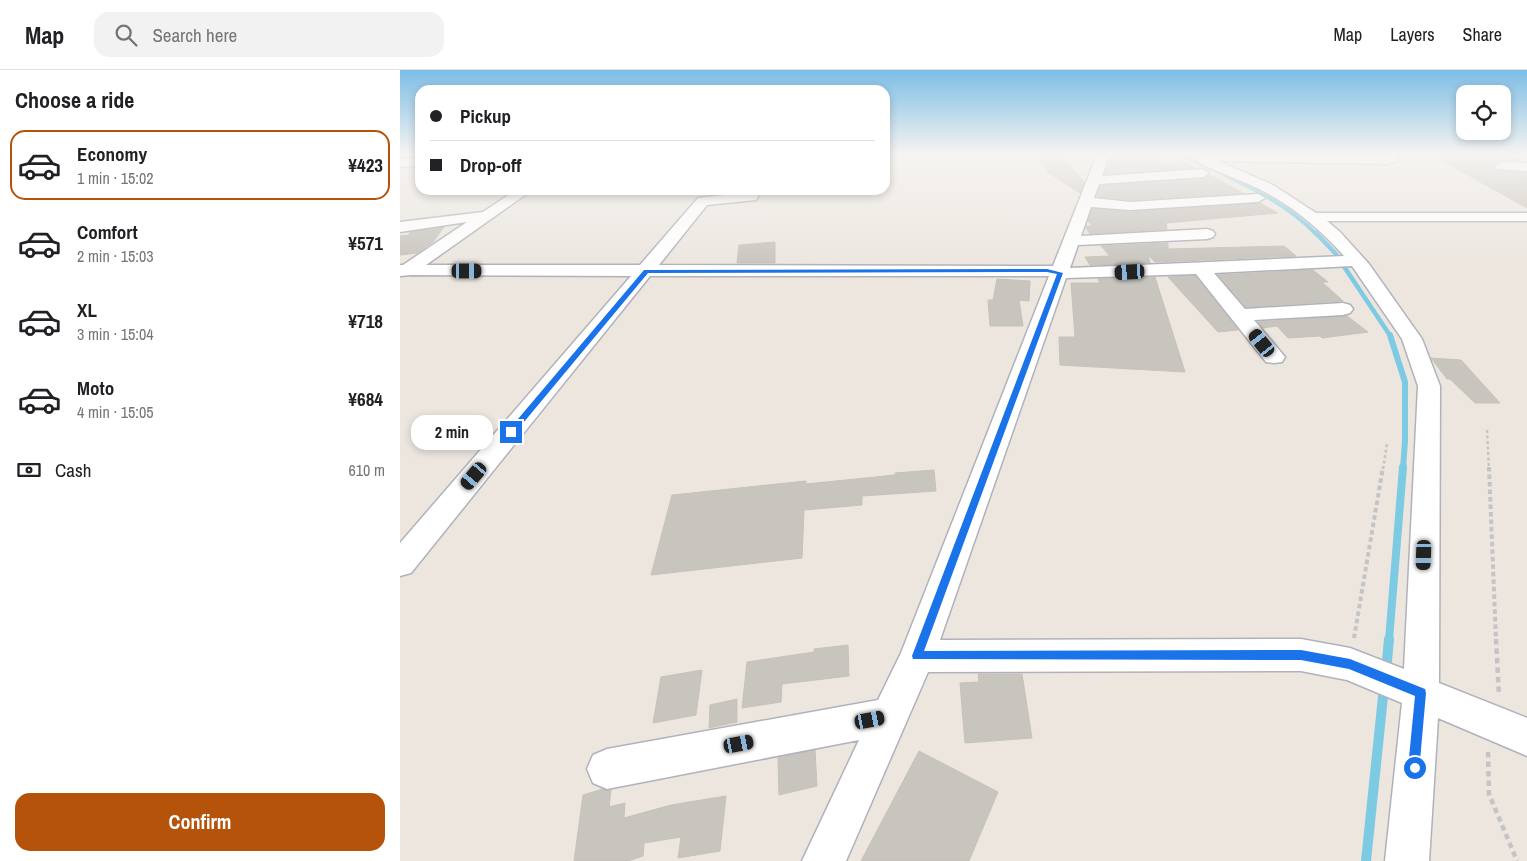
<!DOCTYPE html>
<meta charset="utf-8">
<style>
:root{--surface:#fff;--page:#f2f2f2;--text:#202124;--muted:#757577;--line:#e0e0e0;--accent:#b45309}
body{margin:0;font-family:"Archivo Narrow",sans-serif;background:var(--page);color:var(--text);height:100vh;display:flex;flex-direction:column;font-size:19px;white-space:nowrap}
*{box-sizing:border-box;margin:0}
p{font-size:16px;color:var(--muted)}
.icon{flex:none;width:28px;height:28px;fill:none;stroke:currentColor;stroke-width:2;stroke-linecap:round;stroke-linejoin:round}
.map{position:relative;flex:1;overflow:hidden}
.side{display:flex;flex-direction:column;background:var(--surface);width:400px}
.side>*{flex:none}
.top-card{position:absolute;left:15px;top:15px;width:475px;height:110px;border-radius:15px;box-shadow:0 2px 8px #0003;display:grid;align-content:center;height:110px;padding:0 15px;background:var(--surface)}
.fabs{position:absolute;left:1056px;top:15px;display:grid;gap:10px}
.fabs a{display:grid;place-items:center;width:55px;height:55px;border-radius:10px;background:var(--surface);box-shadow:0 2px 8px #0003;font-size:25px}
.end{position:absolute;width:22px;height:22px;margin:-11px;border:6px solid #1a73e8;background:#fff;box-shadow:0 0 0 2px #fff}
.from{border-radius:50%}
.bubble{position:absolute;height:35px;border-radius:15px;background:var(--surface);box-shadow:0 2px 8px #0003;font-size:16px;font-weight:700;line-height:35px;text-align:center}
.car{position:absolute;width:15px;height:30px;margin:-15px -8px;border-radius:6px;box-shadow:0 0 4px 1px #0007;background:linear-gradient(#222 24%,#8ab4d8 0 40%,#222 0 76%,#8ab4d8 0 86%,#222 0)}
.top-card b{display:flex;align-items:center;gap:18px;height:48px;font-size:19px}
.top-card b+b{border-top:1px solid var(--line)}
.top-card i{width:12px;height:12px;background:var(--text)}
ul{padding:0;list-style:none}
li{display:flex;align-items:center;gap:15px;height:70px;margin:0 10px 8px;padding:0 5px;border:2px solid transparent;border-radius:15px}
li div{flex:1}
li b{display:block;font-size:19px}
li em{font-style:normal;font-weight:700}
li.selected{border-color:var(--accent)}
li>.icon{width:45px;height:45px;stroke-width:1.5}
h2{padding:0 15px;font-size:22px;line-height:60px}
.pay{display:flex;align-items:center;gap:12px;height:55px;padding:0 15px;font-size:19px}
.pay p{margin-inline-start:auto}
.cta{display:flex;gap:10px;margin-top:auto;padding:10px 15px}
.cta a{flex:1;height:58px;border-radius:15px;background:var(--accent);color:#fff;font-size:20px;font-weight:700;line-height:58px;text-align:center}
header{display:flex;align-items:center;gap:30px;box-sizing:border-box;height:70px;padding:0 25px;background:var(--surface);border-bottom:1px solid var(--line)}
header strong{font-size:24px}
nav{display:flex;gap:28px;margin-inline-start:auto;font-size:18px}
.search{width:350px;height:45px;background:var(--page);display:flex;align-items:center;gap:12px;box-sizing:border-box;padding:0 18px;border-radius:15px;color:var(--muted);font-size:19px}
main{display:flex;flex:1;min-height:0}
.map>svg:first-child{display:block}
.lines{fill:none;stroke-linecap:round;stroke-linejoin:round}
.stream-far4{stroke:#7dcae3;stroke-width:4}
.stream-far3{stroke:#7dcae3;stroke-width:4.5}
.stream-far2{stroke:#7dcae3;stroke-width:6}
.stream-far1{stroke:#7dcae3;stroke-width:8}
.stream{stroke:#7dcae3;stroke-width:10}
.building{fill:#c8c4be;stroke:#c7c2b9}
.minor-casing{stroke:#b0b2bb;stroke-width:3}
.path-far2{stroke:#c4c4c4;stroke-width:2.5;stroke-dasharray:3 2.5;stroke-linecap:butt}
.path-far1{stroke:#c4c4c4;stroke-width:4;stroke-dasharray:4.5 3;stroke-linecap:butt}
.path{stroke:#c4c4c4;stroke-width:4.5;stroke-dasharray:5.5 4;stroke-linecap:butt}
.minor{fill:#fff;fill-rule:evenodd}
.route{fill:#1a73e8}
</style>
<header>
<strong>Map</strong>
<div class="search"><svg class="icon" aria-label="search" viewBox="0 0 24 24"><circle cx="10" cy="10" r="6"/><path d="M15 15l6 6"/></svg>Search here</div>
<nav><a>Map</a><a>Layers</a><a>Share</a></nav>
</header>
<main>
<section class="side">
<h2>Choose a ride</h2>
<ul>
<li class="selected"><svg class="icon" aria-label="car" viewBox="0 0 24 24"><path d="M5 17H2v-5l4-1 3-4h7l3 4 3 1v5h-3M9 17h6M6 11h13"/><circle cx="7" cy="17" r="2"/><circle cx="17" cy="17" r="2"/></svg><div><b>Economy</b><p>1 min · 15:02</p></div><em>¥423</em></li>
<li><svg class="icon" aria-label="car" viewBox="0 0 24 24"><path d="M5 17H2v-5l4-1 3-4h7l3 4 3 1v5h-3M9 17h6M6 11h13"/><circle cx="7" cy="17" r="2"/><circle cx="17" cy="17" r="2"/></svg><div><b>Comfort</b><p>2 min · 15:03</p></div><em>¥571</em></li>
<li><svg class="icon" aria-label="car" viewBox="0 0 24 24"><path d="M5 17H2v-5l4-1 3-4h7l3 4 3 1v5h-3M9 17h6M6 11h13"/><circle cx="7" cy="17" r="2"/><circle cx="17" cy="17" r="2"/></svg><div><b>XL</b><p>3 min · 15:04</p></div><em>¥718</em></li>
<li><svg class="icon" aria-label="car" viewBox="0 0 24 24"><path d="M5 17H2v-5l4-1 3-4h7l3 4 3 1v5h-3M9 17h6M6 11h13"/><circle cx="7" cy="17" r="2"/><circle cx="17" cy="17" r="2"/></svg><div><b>Moto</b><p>4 min · 15:05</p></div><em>¥684</em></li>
</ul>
<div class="pay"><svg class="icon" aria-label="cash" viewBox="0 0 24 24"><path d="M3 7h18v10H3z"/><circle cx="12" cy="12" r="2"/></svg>Cash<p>610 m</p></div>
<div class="cta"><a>Confirm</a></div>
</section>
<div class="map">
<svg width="1127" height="791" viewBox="0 0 1127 791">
<rect width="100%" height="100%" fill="#ece6df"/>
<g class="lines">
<path class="stream-far4" d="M783,85C829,108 881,127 917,165"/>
<path class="stream-far3" d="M916,163L935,183L991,267"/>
<path class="stream-far2" d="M990,265L1005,312V371L1003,399"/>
<path class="stream-far1" d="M989,570L1003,397"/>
<path class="stream" d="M986,602L989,569
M966,791L984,617"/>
</g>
<path class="building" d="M636,85H662L684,112L680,123L649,103Z
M713,85L760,87L763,94L783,91L796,98L705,104L709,91Z
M1032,85L1111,86L1121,91L1101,90L1093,96L1097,101L1127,103V138Z
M810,105L843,123L730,130L697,126L700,116L803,109Z
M860,133L878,143L766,153L767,159L690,164L686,158V156H692L688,151L692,139L730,142Z
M44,157L33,172L17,183L0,185V166L9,165L10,162Z
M375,172V193H337L339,175Z
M768,173V179L884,176L896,186L755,192L748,185L750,193L690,195L685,187L710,186L701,176Z
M913,200L928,212H922L943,231L846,237L818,205Z
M795,206L838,260L818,262L768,207Z
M755,207L785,302L660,295L659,267H675L671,213H700L698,209Z
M597,209L630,211L629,231L619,230L623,256H590L588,230H593Z
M947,246L968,262L922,268L920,266L888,268L877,256L863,258L858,252Z
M1031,288L1061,290L1100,333H1075L1050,309H1047Z
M534,400L536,421L462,426V435L404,440L402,488L251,505L272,425L406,411V414L495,405V403Z
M448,575L449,606L382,614L381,632L342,638L347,592L414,582V579Z
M302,600L296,645L253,653L261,607Z
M578,604H622L632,668L565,673L560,613L579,612Z
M337,629V652L309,658L310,635Z
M415,680L417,716L379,725L378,688Z
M519,681L598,722L569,791H461Z
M203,719L211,720L209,737L225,733L224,748L271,735L326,726L320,781L278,788L281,767L244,773L243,786L228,791H174L183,725Z"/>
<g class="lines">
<g class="minor-casing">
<path id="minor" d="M697,85H709L702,106L803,99L809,103L803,107L699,114L694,128L730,132L858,124L865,128L858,132L730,140L691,137L681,166L807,159L813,161L815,164L813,167L807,169L678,175L670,198L944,186C921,160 894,137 863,121C845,111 801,97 789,85H997L999,88L997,91L987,94L818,91L873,115L916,143H1127V151H927L940,162L969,194L1022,269L1040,316L1039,613L1127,648V686L1038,648L1029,791H985L1002,633L947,610L901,601L528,602L446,791H402L459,670L207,719L193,713L187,699L193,685L207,679L478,630L501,583L649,206H250L11,503L0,506V473L231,206L11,205L0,206V195H3L67,152L0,162V152L83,142L116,120H132L26,195H240L298,128L343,123L342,120H356L358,127L356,130L307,135L259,195L653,196ZM952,196L1002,269L1018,316L1004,599L950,578L901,569L540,570L666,208L796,204L866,292L874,293L882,292L885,287L854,250L943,245L950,243L953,239L950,235L943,233L845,239L814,203Z
M20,88V96L0,97V89Z
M1101,92L1127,93V101L1097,99L1095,96Z"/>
</g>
<path class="path-far2" d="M1087,360L1089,399
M983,399L987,374"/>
<path class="path-far1" d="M1089,397L1096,570
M954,568L983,397"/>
<path class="path" d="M1096,569L1099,626
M1088,682L1089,724L1117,791"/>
<use href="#minor" class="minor"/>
</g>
<linearGradient id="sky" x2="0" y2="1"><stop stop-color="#7dbde6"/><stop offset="0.43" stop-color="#f6f4f1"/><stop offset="1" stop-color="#f6f4f1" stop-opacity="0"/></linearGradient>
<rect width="1127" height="196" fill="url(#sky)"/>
<path class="route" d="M647,199L663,203L524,581L901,580L950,589L1025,619L1026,623L1019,702L1015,704L1010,702L1008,698L1015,626L949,599L901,590L513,589L512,586L657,204L647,202L248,203L114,364L107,362L244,200Z"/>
</svg>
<div class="fabs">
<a><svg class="icon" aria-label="locate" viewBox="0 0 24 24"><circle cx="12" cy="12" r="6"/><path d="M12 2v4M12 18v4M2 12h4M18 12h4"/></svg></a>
</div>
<i class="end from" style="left:1015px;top:698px"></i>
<i class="end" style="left:111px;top:362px"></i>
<div class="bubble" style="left:11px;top:345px;width:82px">2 min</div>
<i class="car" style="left:67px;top:201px;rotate:90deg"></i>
<i class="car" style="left:730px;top:202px;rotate:267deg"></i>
<i class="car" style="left:862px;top:273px;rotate:321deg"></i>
<i class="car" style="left:74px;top:406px;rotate:220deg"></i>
<i class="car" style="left:1024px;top:485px;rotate:182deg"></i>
<i class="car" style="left:470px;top:650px;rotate:79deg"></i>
<i class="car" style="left:339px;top:674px;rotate:79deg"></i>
<div class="top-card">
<b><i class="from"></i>Pickup</b>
<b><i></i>Drop-off</b>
</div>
</div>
</main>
